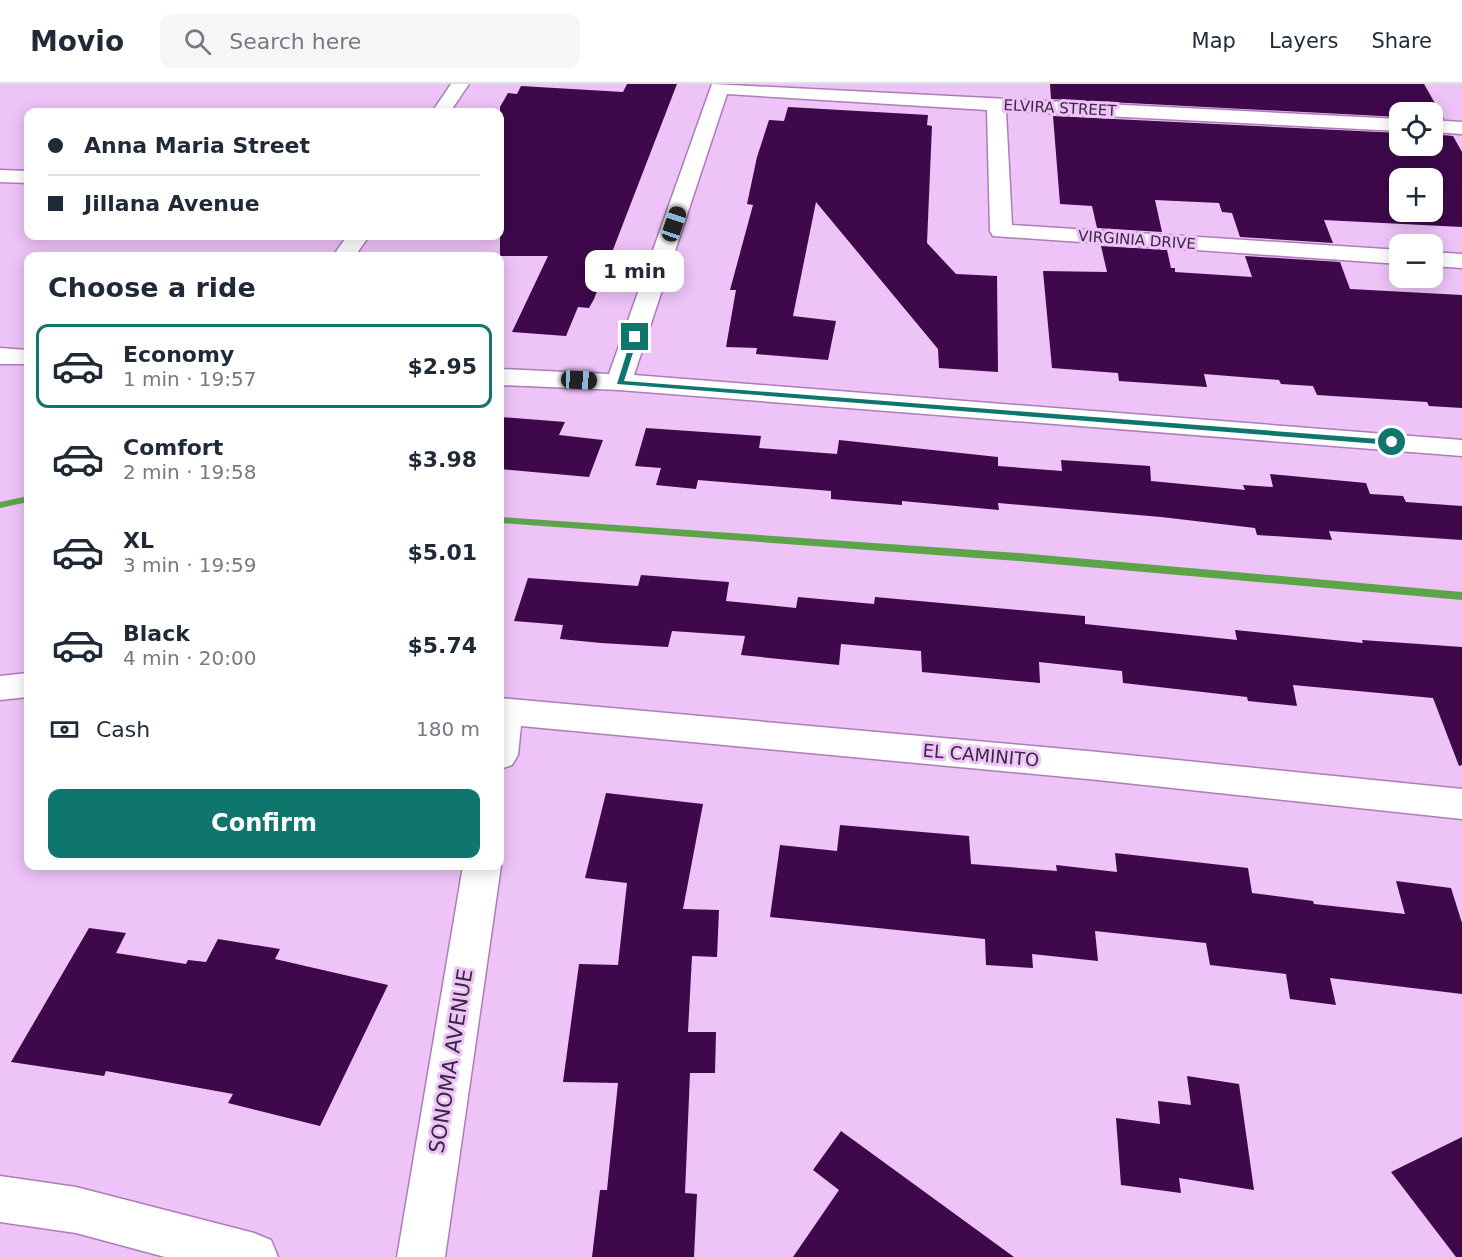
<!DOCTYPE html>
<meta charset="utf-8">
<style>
:root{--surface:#fff;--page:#f6f6f7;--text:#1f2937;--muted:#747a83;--line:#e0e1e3;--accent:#0f766e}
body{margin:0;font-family:"DejaVu Sans",sans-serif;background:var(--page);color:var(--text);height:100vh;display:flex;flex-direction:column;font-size:22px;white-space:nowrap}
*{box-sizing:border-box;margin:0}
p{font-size:20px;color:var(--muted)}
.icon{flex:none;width:33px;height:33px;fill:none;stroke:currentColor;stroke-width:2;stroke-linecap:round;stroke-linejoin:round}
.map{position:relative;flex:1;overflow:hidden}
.side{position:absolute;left:24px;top:168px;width:480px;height:618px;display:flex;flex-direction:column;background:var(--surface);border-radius:12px;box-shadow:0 3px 15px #0003}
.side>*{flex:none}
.hud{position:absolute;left:24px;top:24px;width:480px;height:132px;border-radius:12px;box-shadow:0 3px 15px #0003;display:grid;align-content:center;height:132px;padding:0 24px;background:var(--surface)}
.fabs{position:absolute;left:1389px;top:18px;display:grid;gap:12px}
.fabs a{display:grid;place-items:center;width:54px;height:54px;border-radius:12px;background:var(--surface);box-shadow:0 3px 15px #0003;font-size:30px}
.end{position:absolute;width:27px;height:27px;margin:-14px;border:8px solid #0f766e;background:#fff;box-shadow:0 0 0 3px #fff}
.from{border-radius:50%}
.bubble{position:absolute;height:42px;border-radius:12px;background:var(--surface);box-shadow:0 3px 15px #0003;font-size:20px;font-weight:700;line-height:42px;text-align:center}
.car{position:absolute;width:18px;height:36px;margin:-18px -9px;border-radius:8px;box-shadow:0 0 4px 2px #0007;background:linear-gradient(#222 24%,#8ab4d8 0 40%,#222 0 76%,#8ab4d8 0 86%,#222 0)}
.hud b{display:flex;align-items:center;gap:21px;height:57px;font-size:22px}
.hud b+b{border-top:2px solid var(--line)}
.hud i{width:15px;height:15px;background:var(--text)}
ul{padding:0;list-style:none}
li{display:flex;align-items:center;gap:18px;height:84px;margin:0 12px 9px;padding:0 12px;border:3px solid transparent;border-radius:12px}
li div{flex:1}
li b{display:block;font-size:22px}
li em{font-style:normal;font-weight:700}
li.on{border-color:var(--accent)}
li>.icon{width:54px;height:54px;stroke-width:1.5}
h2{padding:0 24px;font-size:27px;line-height:72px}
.pay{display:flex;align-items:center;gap:15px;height:66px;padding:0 24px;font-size:22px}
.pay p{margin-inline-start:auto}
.action{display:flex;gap:12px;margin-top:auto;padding:12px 24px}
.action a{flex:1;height:69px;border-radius:12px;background:var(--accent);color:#fff;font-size:24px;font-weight:700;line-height:69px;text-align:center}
header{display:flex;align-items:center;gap:36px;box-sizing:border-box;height:84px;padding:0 30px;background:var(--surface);border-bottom:2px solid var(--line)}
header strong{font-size:28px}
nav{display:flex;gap:33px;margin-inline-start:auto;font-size:21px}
.search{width:420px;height:54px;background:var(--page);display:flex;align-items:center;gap:15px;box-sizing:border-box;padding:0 21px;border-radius:12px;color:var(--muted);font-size:22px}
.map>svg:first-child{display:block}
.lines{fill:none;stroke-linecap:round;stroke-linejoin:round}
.stream{fill:#5ca448;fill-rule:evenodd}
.building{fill:#3e084a;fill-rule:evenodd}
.minor-casing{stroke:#ad7cb9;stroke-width:3}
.minor{fill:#fff;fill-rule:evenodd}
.route{fill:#0f766e}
.labels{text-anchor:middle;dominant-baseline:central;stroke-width:6;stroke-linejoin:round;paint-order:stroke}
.far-street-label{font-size:15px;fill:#3b2741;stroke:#edc3f8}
.street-label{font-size:18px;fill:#3b2741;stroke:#edc3f8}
.near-street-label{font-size:21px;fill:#3b2741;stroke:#edc3f8}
</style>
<header>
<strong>Movio</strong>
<div class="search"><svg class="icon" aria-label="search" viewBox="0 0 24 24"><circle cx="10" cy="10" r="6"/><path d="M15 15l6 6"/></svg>Search here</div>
<nav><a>Map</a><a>Layers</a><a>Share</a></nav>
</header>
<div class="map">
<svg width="1462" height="1173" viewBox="0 0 1462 1173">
<rect width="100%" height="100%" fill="#edc3f8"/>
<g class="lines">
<path class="stream" d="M28,412V418L0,424V418Z
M500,433L1019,469L1462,508V516L1019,477L500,439Z"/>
</g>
<path class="building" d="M627,0H677L594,215L589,224L578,223L566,252L512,248L548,172H500V23L508,9L517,10L521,2L623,8Z
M1050,0H1424L1444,35L1432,34V28H1400V33L1051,15Z
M788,23L928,31L927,41L932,42L927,159L956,190L997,192L998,288L939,284L938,265L816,118L793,232L836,237L828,276L756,270L757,264L726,263L736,206H730L753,121L747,120L757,73L769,36L784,37Z
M1053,32L1400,49V62H1432V50L1453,52L1462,68V143L1324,136L1333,159L1240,153L1232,129L1222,128L1219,119L1155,116L1162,148L1097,144L1092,122L1060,120ZM1400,94H1432V128H1400Z
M1101,162L1167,166L1171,184H1175V188L1252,193L1245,172L1340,178L1350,205L1462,211V324L1429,322L1427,318L1317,311L1313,302L1281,300L1279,296L1204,290L1207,303L1119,297L1118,289L1052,284L1043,187L1107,188Z
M500,333L565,338L559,351L603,356L589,393L500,385Z
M646,344L761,352L759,364L837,370L839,356L998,373V382L1062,387L1061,376L1150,382L1151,397L1245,406L1243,401L1273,403L1270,390L1366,399L1370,410L1403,412L1406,418L1462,422V456L1329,447L1332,456L1257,451L1255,444L1161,433L998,419L999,426L902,417V421L831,415V407L698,396L696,405L656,401L661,384L635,382Z
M641,491L729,498L726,517L796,524L798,513L874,520L875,513L1085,532V540L1237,556L1235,546L1363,559L1362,556L1462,563V681L1459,682L1433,614L1293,601L1297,622L1248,617L1247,613L1123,599L1122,587L1039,578L1040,599L922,588L921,567L841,560L839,581L741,571L745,552L672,547L668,563L601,559L560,555L563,541L514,537L528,494L638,502Z
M606,709L703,720L683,825L719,826L717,873L692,872L688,948H716L715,989H690L685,1109L697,1110L694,1173H592L600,1106H607L618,999L563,998L579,880L618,881L627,799L585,794Z
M840,741L969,752L971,780L1057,787L1056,781L1117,788L1115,769L1248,784L1252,809L1313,817L1314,820L1405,830L1396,797L1451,804L1462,839V910L1330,894L1336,921L1290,915L1286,890L1210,881L1206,859L1095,847L1098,877L1032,870L1033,884L986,881L985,855L770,833L780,761L837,767Z
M89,844L126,849L116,869L186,880L188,876L206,878L218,855L280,865L275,875L388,901L320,1042L228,1019L233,1010L106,987L104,992L11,978Z
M1187,992L1239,1000L1254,1106L1179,1094L1181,1109L1121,1101L1116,1034L1160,1040L1158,1017L1191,1021Z
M841,1047L1014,1173H793L839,1106L813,1086Z
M1462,1053V1173H1456L1391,1088Z"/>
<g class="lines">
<g class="minor-casing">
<path id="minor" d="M451,0H469L450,28H432Z
M712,0L1400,35V47L1006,27L1012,141L1400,166V180L993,152L990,147L987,26L727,10L634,291L1462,356V372L619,306L500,301V285L609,290Z
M1432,36L1462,38V50L1432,48Z
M0,86L28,87V99L0,98Z
M347,152H369L355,172H333Z
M1432,168L1462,170V184L1432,182Z
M0,264L28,266V280H0Z
M28,589V613L0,616V592Z
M500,614L1098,668L1462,705V735L1098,696L521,642L518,671L512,681L500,685Z
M500,779L501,782L445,1173H397L463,782H500Z
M0,1092L76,1103L254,1149L271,1156L278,1173H165L76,1149L0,1138Z"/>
</g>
<use href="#minor" class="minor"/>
</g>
<path class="route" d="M632,252L638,253L624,297L1392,356L1396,358L1392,361L617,300Z"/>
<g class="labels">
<g class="far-street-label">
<text transform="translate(1060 24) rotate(3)">ELVIRA STREET</text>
<text transform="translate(1137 156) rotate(4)">VIRGINIA DRIVE</text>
</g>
<g class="street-label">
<text transform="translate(981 671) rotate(5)">EL CAMINITO</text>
</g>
<g class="near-street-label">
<text transform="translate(451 977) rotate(-81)">SONOMA AVENUE</text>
</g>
</g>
</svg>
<div class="fabs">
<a><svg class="icon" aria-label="locate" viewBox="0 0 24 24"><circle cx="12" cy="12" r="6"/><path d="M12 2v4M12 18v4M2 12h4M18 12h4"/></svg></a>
<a>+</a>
<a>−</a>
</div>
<i class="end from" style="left:1392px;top:358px"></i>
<i class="end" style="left:635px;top:253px"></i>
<div class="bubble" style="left:585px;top:166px;width:99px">1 min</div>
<i class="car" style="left:674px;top:140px;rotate:19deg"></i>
<i class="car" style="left:579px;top:296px;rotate:93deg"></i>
<div class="hud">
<b><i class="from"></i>Anna Maria Street</b>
<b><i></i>Jillana Avenue</b>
</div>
<section class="side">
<h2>Choose a ride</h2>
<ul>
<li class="on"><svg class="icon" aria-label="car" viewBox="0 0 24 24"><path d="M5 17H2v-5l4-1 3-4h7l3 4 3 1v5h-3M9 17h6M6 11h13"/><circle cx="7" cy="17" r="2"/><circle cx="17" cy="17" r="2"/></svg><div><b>Economy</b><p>1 min · 19:57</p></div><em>$2.95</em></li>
<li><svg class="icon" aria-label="car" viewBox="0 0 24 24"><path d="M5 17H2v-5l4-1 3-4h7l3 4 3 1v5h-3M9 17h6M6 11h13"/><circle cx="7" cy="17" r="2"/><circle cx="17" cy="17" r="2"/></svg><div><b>Comfort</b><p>2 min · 19:58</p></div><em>$3.98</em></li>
<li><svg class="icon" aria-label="car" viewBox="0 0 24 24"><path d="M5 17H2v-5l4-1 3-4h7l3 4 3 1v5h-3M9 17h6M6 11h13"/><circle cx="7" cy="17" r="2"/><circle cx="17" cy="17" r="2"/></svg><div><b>XL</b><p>3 min · 19:59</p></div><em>$5.01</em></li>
<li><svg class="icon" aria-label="car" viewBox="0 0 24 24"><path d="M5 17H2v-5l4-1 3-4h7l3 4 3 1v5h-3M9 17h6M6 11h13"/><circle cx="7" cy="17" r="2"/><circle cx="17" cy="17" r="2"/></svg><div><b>Black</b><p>4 min · 20:00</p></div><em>$5.74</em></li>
</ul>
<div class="pay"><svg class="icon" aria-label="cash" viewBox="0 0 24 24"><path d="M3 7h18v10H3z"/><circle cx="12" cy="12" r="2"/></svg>Cash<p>180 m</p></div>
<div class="action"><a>Confirm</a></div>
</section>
</div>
